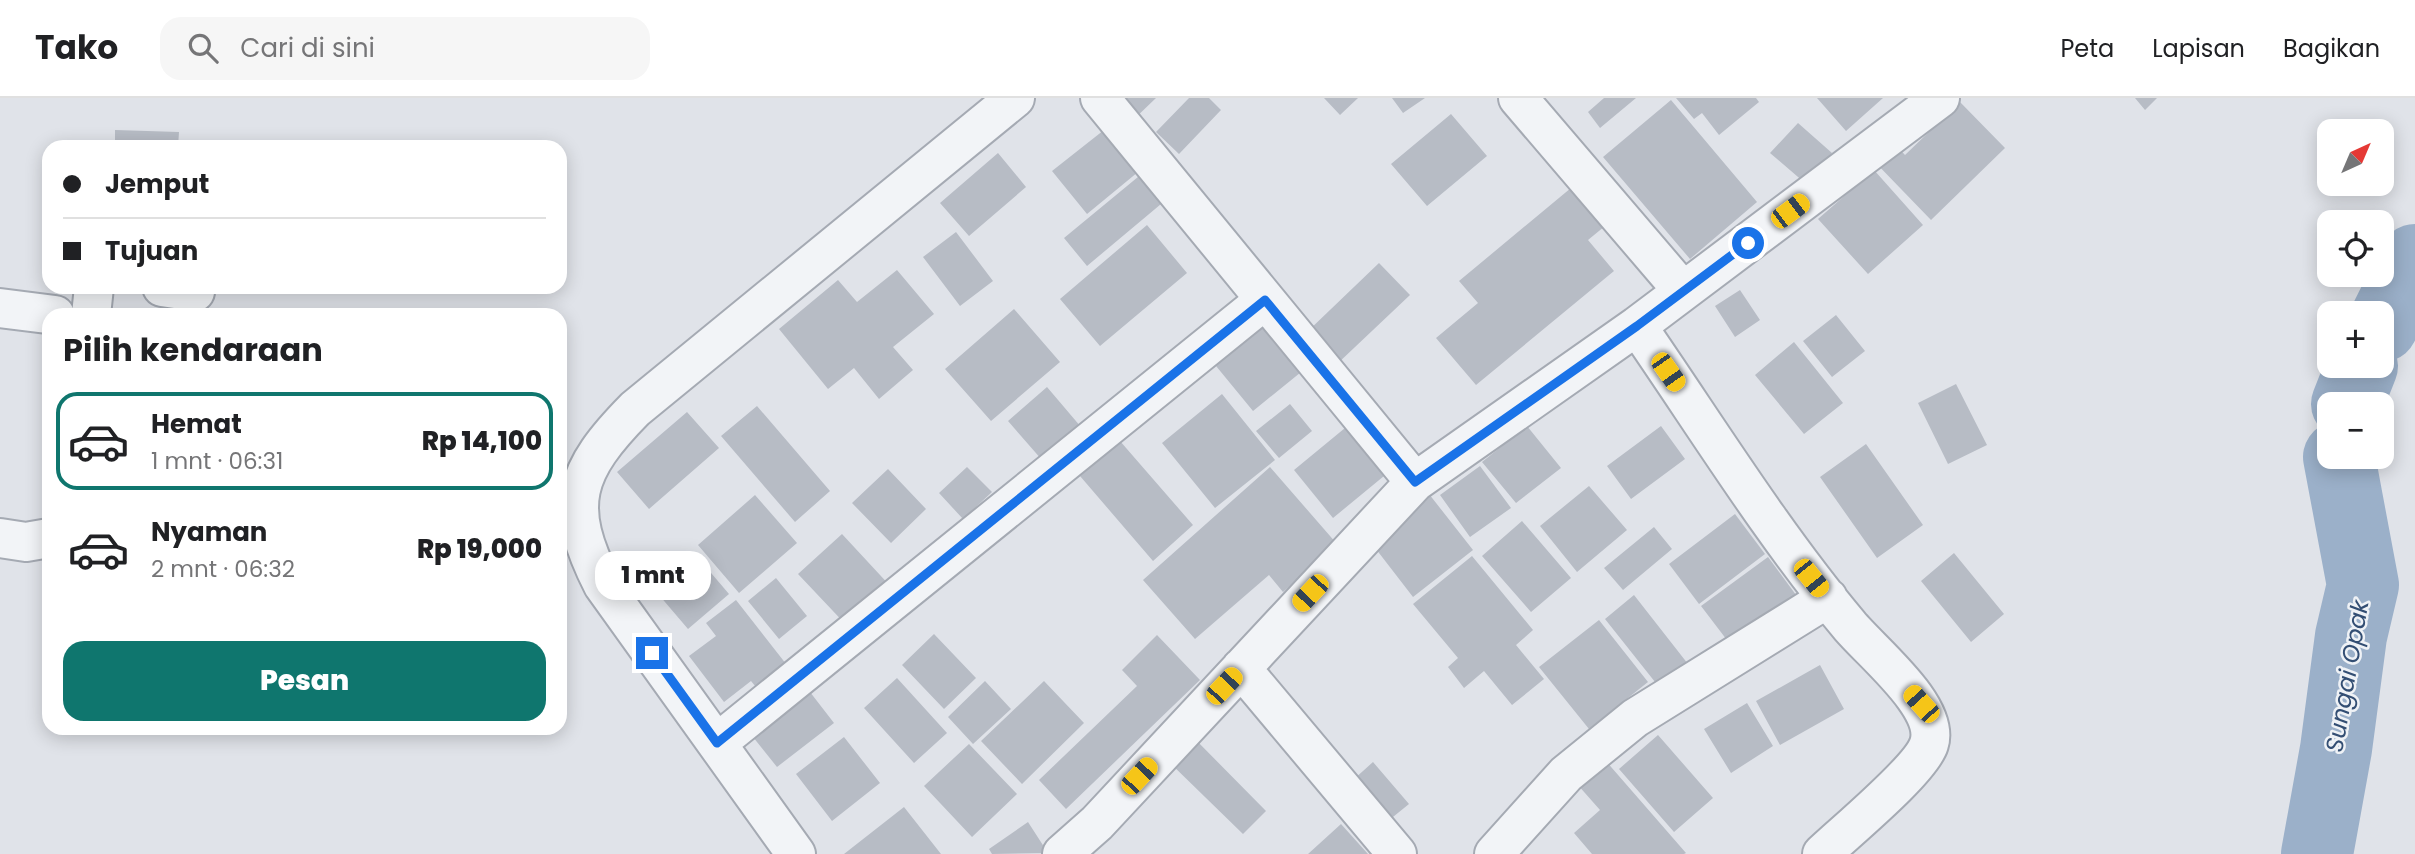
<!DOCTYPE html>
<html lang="id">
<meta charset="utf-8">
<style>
:root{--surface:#fff;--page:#f6f6f6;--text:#202124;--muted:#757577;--line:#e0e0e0;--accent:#0f766e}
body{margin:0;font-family:Poppins,sans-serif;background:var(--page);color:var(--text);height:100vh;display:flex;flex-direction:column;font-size:26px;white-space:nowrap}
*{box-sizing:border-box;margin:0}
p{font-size:23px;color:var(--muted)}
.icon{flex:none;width:38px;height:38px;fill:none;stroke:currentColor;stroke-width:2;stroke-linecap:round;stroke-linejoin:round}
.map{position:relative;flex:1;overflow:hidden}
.details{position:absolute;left:42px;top:210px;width:525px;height:427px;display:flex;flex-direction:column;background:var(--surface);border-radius:21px;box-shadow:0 4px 18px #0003}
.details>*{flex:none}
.banner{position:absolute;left:42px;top:42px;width:525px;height:154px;border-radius:21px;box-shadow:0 4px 18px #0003;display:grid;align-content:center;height:154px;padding:0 21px;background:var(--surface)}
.needle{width:46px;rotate:44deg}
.tools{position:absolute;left:2317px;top:21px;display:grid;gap:14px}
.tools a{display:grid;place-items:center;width:77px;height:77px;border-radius:14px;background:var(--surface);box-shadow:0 4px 18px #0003;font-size:35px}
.end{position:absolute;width:32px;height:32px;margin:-16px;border:9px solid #1a73e8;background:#fff;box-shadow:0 0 0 4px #fff}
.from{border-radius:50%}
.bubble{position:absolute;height:49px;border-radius:21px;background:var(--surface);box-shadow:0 4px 18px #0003;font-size:23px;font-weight:800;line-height:49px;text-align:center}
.car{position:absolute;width:21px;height:42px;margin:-21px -10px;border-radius:9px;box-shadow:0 0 5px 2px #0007;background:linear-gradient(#f5c518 24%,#345 0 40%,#f5c518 0 76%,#345 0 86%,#f5c518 0)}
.banner b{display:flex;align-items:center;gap:24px;height:66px;font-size:26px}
.banner b+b{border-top:2px solid var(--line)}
.banner i{width:18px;height:18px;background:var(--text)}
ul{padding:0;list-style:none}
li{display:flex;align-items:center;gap:21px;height:98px;margin:0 14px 10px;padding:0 7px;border:4px solid transparent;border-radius:21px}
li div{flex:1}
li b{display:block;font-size:26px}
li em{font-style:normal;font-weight:800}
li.current{border-color:var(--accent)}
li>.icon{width:63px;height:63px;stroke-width:1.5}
h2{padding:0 21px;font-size:32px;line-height:84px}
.cta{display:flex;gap:14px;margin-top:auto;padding:14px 21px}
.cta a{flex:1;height:80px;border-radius:21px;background:var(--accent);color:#fff;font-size:28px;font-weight:800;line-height:80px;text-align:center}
header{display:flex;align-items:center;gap:42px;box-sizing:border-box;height:98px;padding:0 35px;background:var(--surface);border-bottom:2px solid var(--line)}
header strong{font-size:33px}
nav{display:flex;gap:38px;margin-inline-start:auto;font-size:24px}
.search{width:490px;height:63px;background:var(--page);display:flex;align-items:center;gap:18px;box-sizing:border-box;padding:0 24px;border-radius:21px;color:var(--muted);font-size:26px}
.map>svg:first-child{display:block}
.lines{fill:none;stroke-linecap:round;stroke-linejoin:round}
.river{stroke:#9bb0c9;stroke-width:72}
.building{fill:#b7bcc5}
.minor-casing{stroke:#a5aab3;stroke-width:42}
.minor{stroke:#f2f4f7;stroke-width:38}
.route{stroke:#1a73e8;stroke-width:9}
.labels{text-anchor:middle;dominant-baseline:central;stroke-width:5;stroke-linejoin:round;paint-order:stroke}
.water-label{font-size:24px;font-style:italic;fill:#334e73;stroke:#eff2f6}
</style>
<header>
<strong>Tako</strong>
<div class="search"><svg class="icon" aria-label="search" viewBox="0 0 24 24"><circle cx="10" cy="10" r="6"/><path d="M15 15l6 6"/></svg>Cari di sini</div>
<nav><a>Peta</a><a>Lapisan</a><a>Bagikan</a></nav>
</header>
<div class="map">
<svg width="2415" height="756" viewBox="0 0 2415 756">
<rect width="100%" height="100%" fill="#e0e3e9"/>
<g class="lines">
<path class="river" d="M2382,228L2415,162
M2347,306L2362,268
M2317,756L2336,651L2351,538L2363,487L2339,359"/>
</g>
<path class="building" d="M1108,0H1156L1131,24Z
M1189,0H1209L1221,12L1179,56L1156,34Z
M1324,0H1358L1340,17Z
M1392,0H1425L1403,15Z
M1604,0H1636L1600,30L1588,14Z
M1676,0H1756L1759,4L1719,37L1702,15L1694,21Z
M1817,0H1883L1846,33Z
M2135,0H2157L2145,12Z
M1671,2L1757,104L1690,161L1603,59Z
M1960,4L2005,50L1931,122L1872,61L1892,43L1905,57Z
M1451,16L1487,58L1427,108L1391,66Z
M1798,25L1832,55L1805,85L1770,55Z
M115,32L179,34L178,49H115Z
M1104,32L1138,74L1087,116L1052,73Z
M998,55L1026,89L969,138L940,105Z
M1874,72L1923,127L1868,176L1818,121Z
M1144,74L1167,101L1087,168L1064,140Z
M1583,80L1616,119L1588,142L1614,173L1476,287L1436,240L1478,205L1459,183Z
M1147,127L1187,175L1100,248L1060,201Z
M956,134L993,183L960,208L923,159Z
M1379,165L1410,197L1336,267L1306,235Z
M897,172L934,216L893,249L913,272L879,301L854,270L828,291L779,231L838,182L857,204Z
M1740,192L1760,222L1735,239L1715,208Z
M1265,209L1311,266L1253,313L1207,257Z
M1014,211L1060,264L991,323L945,271Z
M1836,217L1865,253L1832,279L1803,243Z
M1794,244L1843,305L1804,336L1755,277Z
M1956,286L1987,347L1948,366L1918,305Z
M1047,289L1081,329L1042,362L1008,323Z
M1222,296L1275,362L1215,410L1162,345Z
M1290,306L1312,333L1279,360L1256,333Z
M757,308L830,393L795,424L721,338Z
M687,314L719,350L649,411L617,374Z
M1527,328L1561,370L1516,405L1482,364Z
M1661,328L1685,361L1631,401L1607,368Z
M1345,330L1384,378L1333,420L1294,372Z
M1120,343L1193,427L1153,463L1080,378Z
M1866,346L1923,427L1877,460L1820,379Z
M1480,368L1511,410L1470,439L1440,397Z
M967,369L992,394L963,421L939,395Z
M1270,369L1337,446L1283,494L1269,477L1195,541L1143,482Z
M888,371L926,411L891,445L852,405Z
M1589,388L1627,432L1577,474L1540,428Z
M1429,396L1473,452L1413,499L1369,442Z
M755,397L797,445L739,495L698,447Z
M1735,416L1765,456L1699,506L1669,466Z
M1522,423L1571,480L1531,514L1482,458Z
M1654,429L1672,451L1623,492L1604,470Z
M842,436L893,491L850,531L798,476Z
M1954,455L2004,516L1971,544L1921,483Z
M1472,458L1533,532L1516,547L1544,581L1512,607L1484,573L1464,590L1448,569L1458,560L1413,506Z
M1768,459L1799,501L1733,550L1701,508Z
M700,462L729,496L688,531L659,497Z
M776,480L807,518L779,541L748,503Z
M1634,497L1688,566L1659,589L1605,521Z
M736,502L790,571L760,594L751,583L724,604L689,558L716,538L706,525Z
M1599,522L1648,584L1589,631L1539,569Z
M934,536L976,580L944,611L902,567Z
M1157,537L1200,582L1066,711L1039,682L1137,588L1122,572Z
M1820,567L1844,611L1780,647L1756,603Z
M897,580L947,635L914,665L864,610Z
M985,583L1011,611L973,646L948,619Z
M1044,583L1084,625L1022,686L981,643Z
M810,594L834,625L777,669L753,639Z
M1747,605L1773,648L1731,675L1704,631Z
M1658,637L1713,700L1674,734L1619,671Z
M1192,638L1266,713L1243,736L1167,662Z
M844,639L880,685L832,723L796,676Z
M969,646L1017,696L972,739L924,688Z
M1605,662L1686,755L1684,756H1592L1574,735L1600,712L1577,686Z
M1373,664L1409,706L1388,723L1353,682Z
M904,709L941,756H844Z
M1028,724L1048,755L992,756L989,751Z
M1341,726L1368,756H1308Z"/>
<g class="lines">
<g class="minor-casing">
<path id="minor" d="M1100,0L1415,384
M1518,0L1683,193
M162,189L195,194
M0,210L55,217
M91,217L94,189
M1637,228C1706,328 1771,434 1849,527C1871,554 1941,609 1929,646C1921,672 1845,734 1822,756
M0,440L26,444L49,440
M1241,570L1397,756
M717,645L1265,202
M796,756L603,487C562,407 574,373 635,311L1015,0
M1062,756L1097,725L1415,384L1637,228L1940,0
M1494,756L1566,676L1635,620L1828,500"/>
</g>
<use href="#minor" class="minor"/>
</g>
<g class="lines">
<path class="route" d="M652,555L717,645L1265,202L1415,384L1637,228L1748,145"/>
</g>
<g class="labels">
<g class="water-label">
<text transform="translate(2347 578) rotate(-80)">Sungai Opak</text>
</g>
</g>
</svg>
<div class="tools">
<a><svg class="needle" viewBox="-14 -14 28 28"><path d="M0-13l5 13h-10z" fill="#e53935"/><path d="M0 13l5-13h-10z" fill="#757577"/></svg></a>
<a><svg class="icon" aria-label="locate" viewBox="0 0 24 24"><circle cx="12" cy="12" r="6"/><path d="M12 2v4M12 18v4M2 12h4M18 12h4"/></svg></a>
<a>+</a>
<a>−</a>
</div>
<i class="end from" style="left:1748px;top:145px"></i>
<i class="end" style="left:652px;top:555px"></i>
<div class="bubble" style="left:595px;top:453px;width:116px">1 mnt</div>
<i class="car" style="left:1790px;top:113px;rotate:53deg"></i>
<i class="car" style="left:1668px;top:274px;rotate:145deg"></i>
<i class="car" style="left:1811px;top:480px;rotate:141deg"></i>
<i class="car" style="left:1310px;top:495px;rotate:223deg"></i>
<i class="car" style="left:1224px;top:588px;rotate:43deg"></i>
<i class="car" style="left:1921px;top:606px;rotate:318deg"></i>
<i class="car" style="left:1139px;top:678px;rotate:43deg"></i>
<div class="banner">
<b><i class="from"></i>Jemput</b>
<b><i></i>Tujuan</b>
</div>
<section class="details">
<h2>Pilih kendaraan</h2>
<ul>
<li class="current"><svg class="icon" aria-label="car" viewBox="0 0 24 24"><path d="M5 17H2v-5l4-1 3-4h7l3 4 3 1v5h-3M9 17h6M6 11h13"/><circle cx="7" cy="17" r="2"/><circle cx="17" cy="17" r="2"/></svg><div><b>Hemat</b><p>1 mnt · 06:31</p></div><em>Rp 14,100</em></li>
<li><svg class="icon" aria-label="car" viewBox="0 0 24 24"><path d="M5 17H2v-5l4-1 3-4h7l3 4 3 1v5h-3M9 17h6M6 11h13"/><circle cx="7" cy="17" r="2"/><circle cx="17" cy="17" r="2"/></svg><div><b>Nyaman</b><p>2 mnt · 06:32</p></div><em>Rp 19,000</em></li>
</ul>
<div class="cta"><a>Pesan</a></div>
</section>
</div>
